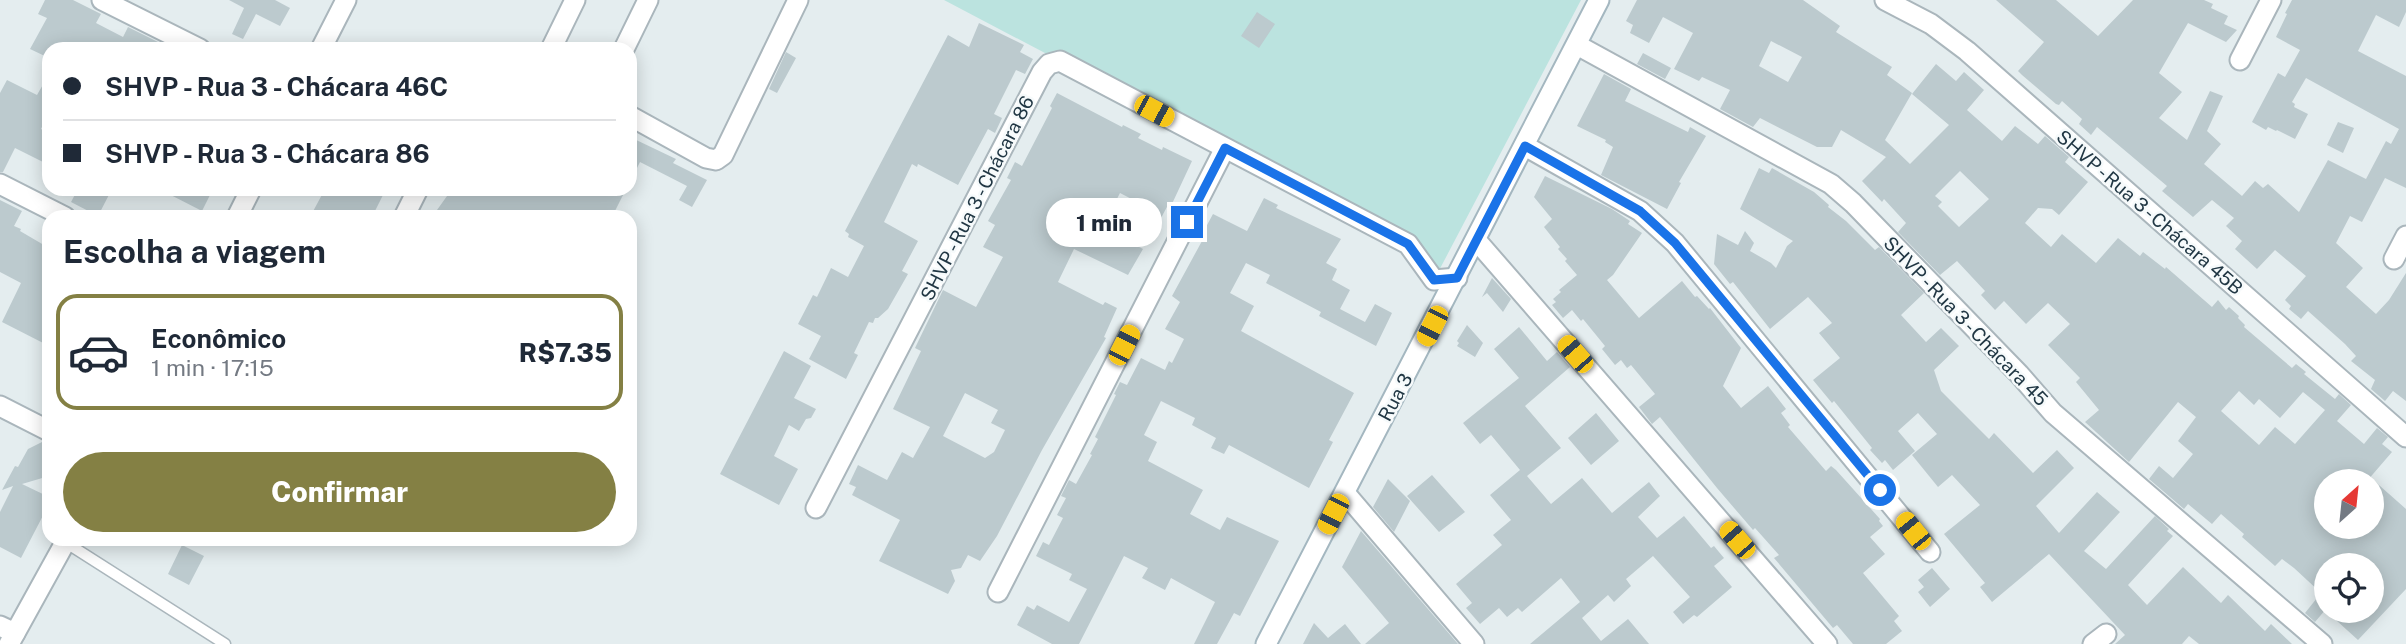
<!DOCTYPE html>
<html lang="pt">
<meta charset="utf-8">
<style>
:root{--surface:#fff;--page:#f2f2f3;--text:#1f2937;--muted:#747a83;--line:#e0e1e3;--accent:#848044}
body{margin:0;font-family:"Public Sans",sans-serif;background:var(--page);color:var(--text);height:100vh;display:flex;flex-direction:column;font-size:26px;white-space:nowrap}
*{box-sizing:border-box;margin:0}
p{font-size:23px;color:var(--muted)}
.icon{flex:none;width:38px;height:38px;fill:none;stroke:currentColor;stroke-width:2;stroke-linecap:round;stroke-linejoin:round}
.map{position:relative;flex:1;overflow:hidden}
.panel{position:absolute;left:42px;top:210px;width:595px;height:336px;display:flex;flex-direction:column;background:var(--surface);border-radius:21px;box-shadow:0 4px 18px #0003}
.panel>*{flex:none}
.guide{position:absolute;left:42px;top:42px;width:595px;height:154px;border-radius:21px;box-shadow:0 4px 18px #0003;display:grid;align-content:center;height:154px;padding:0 21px;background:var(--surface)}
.needle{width:46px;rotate:27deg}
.fabs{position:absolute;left:2314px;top:469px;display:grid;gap:14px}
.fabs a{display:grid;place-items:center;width:70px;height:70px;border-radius:50%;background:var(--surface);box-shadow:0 4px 18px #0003;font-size:35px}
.end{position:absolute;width:32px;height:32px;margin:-16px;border:9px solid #1a73e8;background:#fff;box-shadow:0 0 0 4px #fff}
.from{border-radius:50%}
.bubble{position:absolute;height:49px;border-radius:24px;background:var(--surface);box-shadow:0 4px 18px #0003;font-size:23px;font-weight:800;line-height:49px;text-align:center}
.car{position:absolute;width:21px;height:42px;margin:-21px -10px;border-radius:9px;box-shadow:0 0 5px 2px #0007;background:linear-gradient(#f5c518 24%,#345 0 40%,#f5c518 0 76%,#345 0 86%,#f5c518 0)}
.guide b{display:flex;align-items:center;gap:24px;height:66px;font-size:26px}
.guide b+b{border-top:2px solid var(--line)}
.guide i{width:18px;height:18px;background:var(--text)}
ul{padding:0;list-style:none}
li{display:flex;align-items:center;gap:21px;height:116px;margin:0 14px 10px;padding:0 7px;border:4px solid var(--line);border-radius:21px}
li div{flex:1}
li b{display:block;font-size:26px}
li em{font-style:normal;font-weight:800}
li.current{border-color:var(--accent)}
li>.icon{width:63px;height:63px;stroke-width:1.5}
h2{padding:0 21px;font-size:32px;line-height:84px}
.primary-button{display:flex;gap:14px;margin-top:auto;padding:14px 21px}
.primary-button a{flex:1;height:80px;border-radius:42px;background:var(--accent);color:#fff;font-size:28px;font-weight:800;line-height:80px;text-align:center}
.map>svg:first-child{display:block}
.green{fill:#bbe3df}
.building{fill:#bccace;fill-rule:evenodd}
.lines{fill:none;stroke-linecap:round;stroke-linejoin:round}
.service-casing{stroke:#aab6bc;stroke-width:13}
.minor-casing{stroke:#aab6bc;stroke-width:23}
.tertiary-casing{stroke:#aab6bc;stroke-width:23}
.secondary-casing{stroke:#a4b7c0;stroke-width:23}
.service{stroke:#fff;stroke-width:10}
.minor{stroke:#fff;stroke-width:19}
.tertiary{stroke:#fff;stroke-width:19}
.secondary{stroke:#fff;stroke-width:19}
.route{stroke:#1a73e8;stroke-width:9}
.labels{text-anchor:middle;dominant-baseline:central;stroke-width:5;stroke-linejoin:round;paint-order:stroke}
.street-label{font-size:19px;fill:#213744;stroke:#f6fafb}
</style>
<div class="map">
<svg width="2406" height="644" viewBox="0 0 2406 644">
<rect width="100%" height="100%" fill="#e4edef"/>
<path class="green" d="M944,0H1581L1434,280L1408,244Z"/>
<path class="building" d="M45,0H73L101,14L96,23L123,37L128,27L172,49H49V58L30,49L47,18L38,14Z
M229,0H275L290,8L280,26L256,14L243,39L232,34L244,8Z
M1637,0H1803L1840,26L1836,32L1892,67L1887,75L1912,93L1885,140L1910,164L1949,125L1912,94L1936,64L1956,81L1964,72L1984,90L1967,110L2002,141L2015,126L2038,144L2045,136L2069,157L2065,162L2088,182L2059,215L2052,209L2038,208L2025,223L2051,247L2062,234L2096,263L2118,238L2140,256L2143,252L2165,269L2166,267L2212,307L2218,300L2226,310L2229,307L2239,316L2238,318L2245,325L2244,327L2292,368L2296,364L2306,372L2304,374L2335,399L2339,394L2351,405L2337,421L2364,444L2377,428L2388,437L2382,444L2392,452L2367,481H2355L2342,470L2331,481H2326V529L2328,527H2371V478L2406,509V589L2358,640L2326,611H2371V565H2326V609L2315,622L2305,613L2321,593L2294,568L2282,559L2275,566L2242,537L2244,534L2221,514L2212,524L2188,504L2184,509L2149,479L2159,466L2173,478L2193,454L2178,441L2196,417L2178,402L2129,462L2085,422L2099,410L2076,382L2080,378L2048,345L2070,324L2048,303L2026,324L2004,301L1995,310L1981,295L1985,291L1957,261L1940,275L1898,232L1906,223L1884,199L1882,202L1862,181L1886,157L1841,130L1832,147H1817L1760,118L1753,127L1720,109L1730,90L1702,77L1699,81L1674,69L1693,33L1663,17L1649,43L1630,33L1633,25L1626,21ZM1771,41L1802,57L1788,82L1759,66ZM1960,171L1989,199L1959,227L1938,206L1942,202L1935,196ZM2239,391L2254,405L2259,399L2280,418L2303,392L2325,410L2295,444L2275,427L2259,445L2221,411Z
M1996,0H2056L2098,36L2133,0H2204L2213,4L2211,8L2228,16L2224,24L2237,30L2226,42L2188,23L2159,73L2182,92L2159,118L2187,140L2210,91L2223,96L2207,131L2221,144L2204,164L2242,196L2255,181L2263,188L2268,184L2299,212L2328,160L2366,179L2386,141L2391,144L2399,129L2306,78L2292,102L2295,104L2294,107L2308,114L2295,139L2277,130L2276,131L2268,127L2266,130L2252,122L2278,73L2285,77L2300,50L2276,37L2287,14L2285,13L2292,0H2406V12L2399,27L2376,15L2358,51L2406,76V188L2385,178L2362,222L2350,216L2336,243L2363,268L2346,287L2376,314L2389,300L2406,273V401L2393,391L2385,401L2371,389L2375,380L2351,361L2356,356L2345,344L2308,311L2301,319L2289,309L2291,306L2285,300L2306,276L2275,250L2257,269L2235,249L2242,241L2226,226L2234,218L2212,200L2193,217L2162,191L2167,186L2097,127L2091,135L2079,124L2082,119L2062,101L2059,105L2056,104L2022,75L2018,71L2044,42Z
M1257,12L1275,24L1259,48L1241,36Z
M979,23L1024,45L1020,52L1033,59L1025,74L1016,70L994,114L1002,118L995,133L988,129L958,185L918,164L917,167L912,164L884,222L918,241L902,271L908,274L888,309L878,318H875L873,323L869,322L854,353L858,355L846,379L809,359L821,336L798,324L813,295L817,297L831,268L848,277L864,246L848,237L849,234L845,231L948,35L969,47Z
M786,52L796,58L777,93L769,89Z
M1643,53L1671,68L1665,79L1637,64Z
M49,74V113L41,129L49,133V165L15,148L3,172H0V93L7,80L37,95Z
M1604,74L1631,89L1625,101L1688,132L1690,127L1706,136L1679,182L1681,183L1667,209L1601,175L1613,147L1605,142L1606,140L1577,126Z
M1057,93L1122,127L1123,125L1141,134L1138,138L1162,150L1163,147L1192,161L1171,206L1168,205L1161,218L1143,209L1145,206L1120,193L1101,230L1127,244L1128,241L1143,249L1128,275L1074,249L1058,282L1103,305L1105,302L1117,308L1104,337L1106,338L1042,450L997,536L980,561L968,555L961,568L951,570L955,581L948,594L879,561L900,520L852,495L856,487L849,484L858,465L887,480L902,452L913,458L930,427L893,409L921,351L915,348L943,290L976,307L1003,257L983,247L995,225L988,221L1011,180L1007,178L1015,162L1022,166L1052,108L1050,106ZM965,393L998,410L991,423L1005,430L994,452L985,458L943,436Z
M2338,122L2354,128L2343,153L2327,145Z
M630,137L676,159L673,163L707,180L692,207L679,200L687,186L640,162L630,182Z
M1759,168L1769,173L1772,168L1814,192L1829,205L1828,207L1846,221L1875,250L1879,247L1924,293L1901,315L1926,342L1941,328L1959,346L1934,370L1941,391L1989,439L1994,433L2033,473L2057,450L2074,468L2036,506L2059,533L2097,492L2120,512L2084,551L2106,569L2155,516L2169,529L2167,531L2173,536L2128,585L2147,605L2183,567L2221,603L2228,595L2265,631L2271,624L2292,644H2199L2189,636L2182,644H2115L2125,635L2049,554L1992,602L1980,587L1985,583L1944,534L1980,505L1952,475L1938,487L1912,455L1937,434L1918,413L1898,431L1915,451L1893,470L1885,460L1882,463L1870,450L1872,448L1834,401L1832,403L1813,380L1840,358L1819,333L1832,323L1808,297L1770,329L1733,282L1730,284L1714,264L1717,234L1738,245L1745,231L1754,243L1750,251L1771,263L1776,268L1787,246L1793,241L1740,209Z
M1545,176L1612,209L1630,221L1628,224L1642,233L1613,275L1607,280L1639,318L1682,281L1695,297L1697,296L1709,309L1710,308L1741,348L1723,386L1741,408L1768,386L1786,409L1781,413L1790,425L1788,427L1826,471L1831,466L1836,470L1880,519L1879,521L1883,526L1870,537L1885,554L1863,573L1899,616L1894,621L1902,631L1886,644H1853L1837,625L1833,628L1774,558L1779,555L1755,528L1753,530L1717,488L1660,417L1652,424L1639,407L1655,394L1631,365L1627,368L1621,360L1615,365L1602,349L1605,346L1583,319L1581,321L1572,310L1563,318L1552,305L1556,302L1553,299L1561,292L1559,290L1577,275L1565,261L1567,259L1558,249L1560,247L1544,227L1552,219L1534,197Z
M78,189H112L98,216L71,202Z
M159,189H213L202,211Z
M325,189H386L372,217H310Z
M452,189H626L612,217H432Z
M1264,198L1278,205L1276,208L1341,239L1326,263L1337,269L1332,280L1350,290L1340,309L1365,322L1375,304L1392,313L1376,346L1319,316L1321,312L1266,283L1270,275L1246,263L1230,293L1254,306L1241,331L1354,393L1329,440L1333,442L1309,488L1229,445L1224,454L1211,448L1216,438L1192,425L1195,418L1161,401L1144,435L1157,442L1148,461L1203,490L1190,514L1220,530L1227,517L1279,541L1240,616L1234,613L1217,644H1194L1215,602L1171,578L1165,590L1142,578L1148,568L1124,556L1079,644H1052L1017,625L1027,606L1034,610L1037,605L1069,622L1087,589L1069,580L1072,574L1036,556L1043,542L1049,545L1063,518L1057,515L1066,498L1061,496L1069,480L1076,484L1092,455L1090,454L1098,439L1095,437L1116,395L1114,394L1120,382L1127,385L1141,358L1165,370L1169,361L1172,363L1184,339L1165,329L1180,302L1172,296L1202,241L1199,240L1213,214L1247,231Z
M0,200L22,211L14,226L21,229L20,231L49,248V346L2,322L21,283L0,272Z
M1492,278L1511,299L1503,312L1487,293L1482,297Z
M1467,325L1483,343L1475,357L1457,346L1459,343L1457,341Z
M1519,327L1547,361L1557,352L1570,367L1525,406L1561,448L1527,476L1551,504L1582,478L1612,513L1649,482L1660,496L1638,517L1657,538L1684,516L1711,548L1714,546L1724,558L1714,566L1732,587L1697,617L1694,615L1683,624L1673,612L1690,597L1653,556L1626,579L1631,586L1614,602L1608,595L1582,618L1601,641L1628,619L1649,644H1530L1580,602L1561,578L1522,612L1518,608L1507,617L1499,608L1480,624L1466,608L1472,603L1456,584L1502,545L1493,535L1511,520L1490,495L1520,470L1491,435L1480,444L1463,423L1519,378L1494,349Z
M784,351L811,366L794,398L816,409L811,418L806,419L799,431L789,425L774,456L798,469L779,505L720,474Z
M1596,413L1619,441L1591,465L1568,438Z
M42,442L49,446V476L22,484L49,497V504L21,558L0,547V512L13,486L2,490L15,466L18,467L28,449Z
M1432,475L1465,512L1439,532L1407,496Z
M1388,479L1410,501L1394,532L1373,507Z
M1361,531L1458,644H1365L1389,623L1342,567Z
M182,545L204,556L189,585L168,574Z
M1932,568L1950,589L1930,607L1918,592L1924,587L1918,580Z
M1314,623L1328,638L1345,624L1361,644H1303Z"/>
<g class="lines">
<g class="service-casing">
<path id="service" d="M65,542L225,644"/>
</g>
<g class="minor-casing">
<path id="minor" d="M102,0L200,49
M1885,0L1931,24L1967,51L2406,437
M1577,45L1831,184L1853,203L2019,374L2053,413L2322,644
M551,49L575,0
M624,49L648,0
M2240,60L2271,0
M630,116L706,158L716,160L723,155L798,0
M1525,146L1640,211L1675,243L1930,552
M0,184L65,217
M404,217L418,189
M1476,240L1827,644
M2394,259L2406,236
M0,406L49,431
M1345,493L1474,644
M816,508L1042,72L1049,64L1060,61L1408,244L1434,280L1457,278
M998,592L1225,148
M0,626L15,633
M2093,644L2106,634"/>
</g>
<g class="tertiary-casing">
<path id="tertiary" d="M321,49L346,0
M237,217L251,189
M9,644L67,539"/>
</g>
<g class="secondary-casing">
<path id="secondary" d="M1266,644L1599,0"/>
</g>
<use href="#service" class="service"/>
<use href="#minor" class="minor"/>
<use href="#tertiary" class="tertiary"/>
<use href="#secondary" class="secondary"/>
</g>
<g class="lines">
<path class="route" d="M1187,222L1225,148L1408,244L1434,280L1457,278L1525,146L1640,211L1675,243L1880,490"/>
</g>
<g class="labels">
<g class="street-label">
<text transform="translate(977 198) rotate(-63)">SHVP - Rua 3 - Chácara 86</text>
<text transform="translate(2150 212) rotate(41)">SHVP - Rua 3 - Chácara 45B</text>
<text transform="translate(1966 321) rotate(46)">SHVP - Rua 3 - Chácara 45</text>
<text transform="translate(1395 397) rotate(-62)">Rua 3</text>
</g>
</g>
</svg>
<div class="fabs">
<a><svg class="needle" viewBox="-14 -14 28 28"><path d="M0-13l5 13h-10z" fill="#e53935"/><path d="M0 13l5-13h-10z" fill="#747a83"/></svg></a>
<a><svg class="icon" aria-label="locate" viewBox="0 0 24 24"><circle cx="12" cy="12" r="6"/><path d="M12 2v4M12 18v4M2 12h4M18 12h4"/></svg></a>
</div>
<i class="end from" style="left:1880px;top:490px"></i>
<i class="end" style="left:1187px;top:222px"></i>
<div class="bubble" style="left:1046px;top:198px;width:116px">1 min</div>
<i class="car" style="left:1154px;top:111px;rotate:118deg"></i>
<i class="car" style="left:1432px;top:326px;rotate:207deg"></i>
<i class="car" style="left:1124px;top:345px;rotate:27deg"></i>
<i class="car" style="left:1575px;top:354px;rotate:319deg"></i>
<i class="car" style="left:1333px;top:514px;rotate:207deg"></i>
<i class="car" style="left:1913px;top:531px;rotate:321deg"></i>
<i class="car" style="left:1737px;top:540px;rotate:319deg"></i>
<div class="guide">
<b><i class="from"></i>SHVP - Rua 3 - Chácara 46C</b>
<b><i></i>SHVP - Rua 3 - Chácara 86</b>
</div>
<section class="panel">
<h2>Escolha a viagem</h2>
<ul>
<li class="current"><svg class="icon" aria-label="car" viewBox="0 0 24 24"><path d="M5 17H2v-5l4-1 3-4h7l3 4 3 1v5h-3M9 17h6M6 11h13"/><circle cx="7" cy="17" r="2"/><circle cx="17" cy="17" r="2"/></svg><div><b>Econômico</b><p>1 min · 17:15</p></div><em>R$7.35</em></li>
</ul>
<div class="primary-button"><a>Confirmar</a></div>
</section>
</div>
